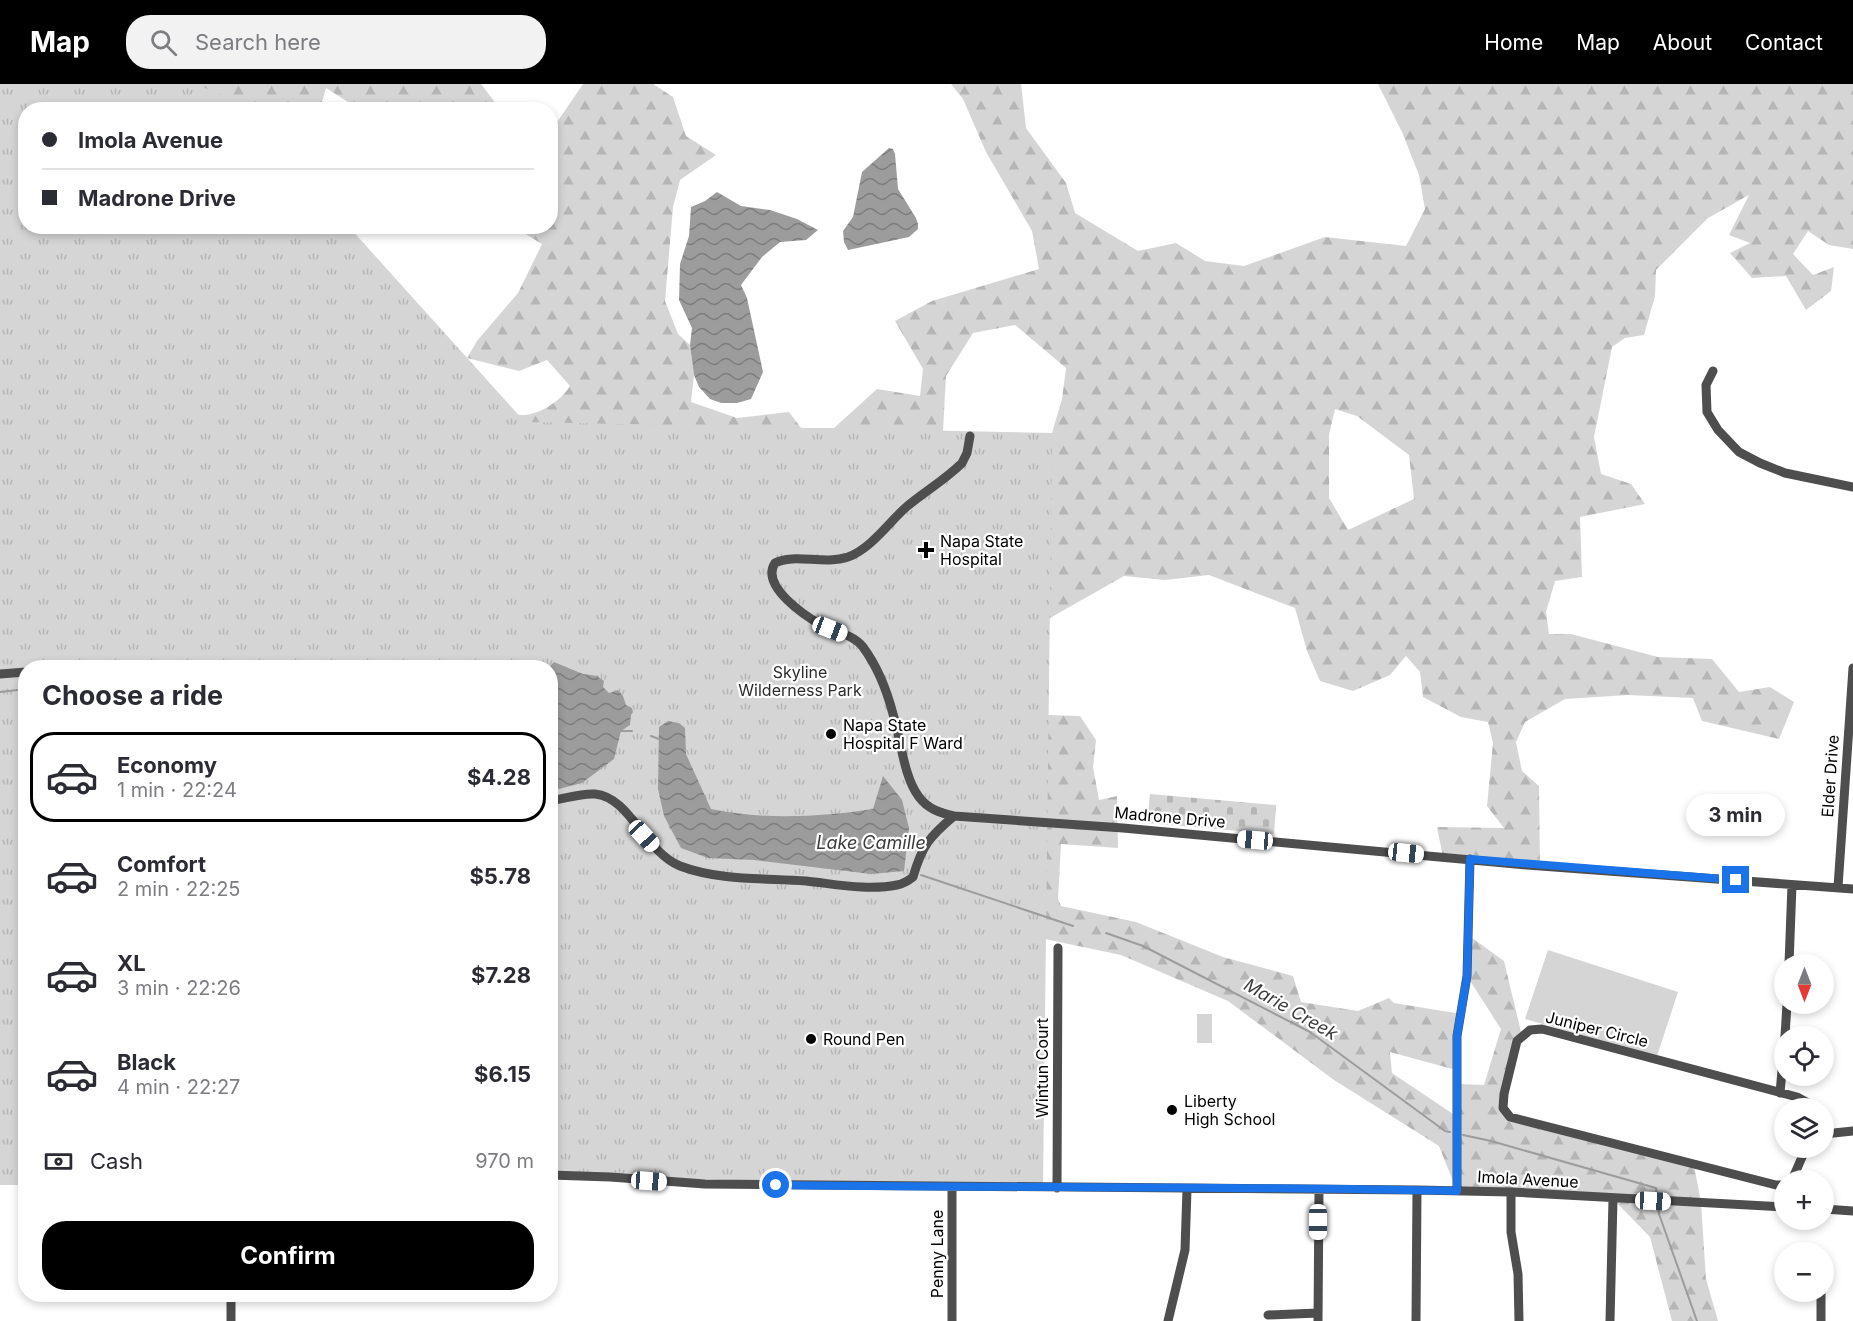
<!DOCTYPE html>
<meta charset="utf-8">
<style>
:root{--surface:#fff;--page:#f2f2f3;--text:#2b2b33;--muted:#7c7c81;--line:#e1e1e2;--accent:#000}
body{margin:0;font-family:Inter,sans-serif;background:var(--page);color:var(--text);height:100vh;display:flex;flex-direction:column;font-size:22px;white-space:nowrap}
*{box-sizing:border-box;margin:0}
p{font-size:20px;color:var(--muted)}
.icon{flex:none;width:33px;height:33px;fill:none;stroke:currentColor;stroke-width:2;stroke-linecap:round;stroke-linejoin:round}
.map{position:relative;flex:1;overflow:hidden}
.sheet{position:absolute;left:18px;top:576px;width:540px;height:642px;display:flex;flex-direction:column;background:var(--surface);border-radius:24px;box-shadow:0 3px 9px #0003}
.sheet>*{flex:none}
.banner{position:absolute;left:18px;top:18px;width:540px;height:132px;border-radius:24px;box-shadow:0 3px 9px #0003;display:grid;align-content:center;height:132px;padding:0 24px;background:var(--surface)}
.needle{width:39px;rotate:180deg}
.fabs{position:absolute;left:1774px;top:870px;display:grid;gap:12px}
.fabs a{display:grid;place-items:center;width:60px;height:60px;border-radius:50%;background:var(--surface);box-shadow:0 3px 9px #0003;font-size:30px}
.end{position:absolute;width:27px;height:27px;margin:-14px;border:8px solid #1a73e8;background:#fff;box-shadow:0 0 0 3px #fff}
.from{border-radius:50%}
.bubble{position:absolute;height:42px;border-radius:21px;background:var(--surface);box-shadow:0 3px 9px #0003;font-size:20px;font-weight:700;line-height:42px;text-align:center}
.car{position:absolute;width:18px;height:36px;margin:-18px -9px;border-radius:8px;box-shadow:0 0 4px 2px #0007;background:linear-gradient(#fff 24%,#345 0 40%,#fff 0 76%,#345 0 86%,#fff 0)}
.banner b{display:flex;align-items:center;gap:21px;height:57px;font-size:22px}
.banner b+b{border-top:2px solid var(--line)}
.banner i{width:15px;height:15px;background:var(--text)}
ul{padding:0;list-style:none}
li{display:flex;align-items:center;gap:18px;height:90px;margin:0 12px 9px;padding:0 12px;border:3px solid transparent;border-radius:24px}
li div{flex:1}
li b{display:block;font-size:22px}
li em{font-style:normal;font-weight:700}
li.current{border-color:var(--accent)}
li>.icon{width:54px;height:54px;stroke-width:1.5}
h2{padding:0 24px;font-size:27px;line-height:72px}
.pay{display:flex;align-items:center;gap:15px;height:66px;padding:0 24px;font-size:22px}
.pay p{margin-inline-start:auto}
.cta{display:flex;gap:12px;margin-top:auto;padding:12px 24px}
.cta a{flex:1;height:69px;border-radius:24px;background:var(--accent);color:#fff;font-size:24px;font-weight:700;line-height:69px;text-align:center}
header{display:flex;align-items:center;gap:36px;box-sizing:border-box;height:84px;padding:0 30px;background:var(--accent);color:#fff}
header strong{font-size:28px}
nav{display:flex;gap:33px;margin-inline-start:auto;font-size:21px}
.search{width:420px;height:54px;background:var(--page);display:flex;align-items:center;gap:15px;box-sizing:border-box;padding:0 21px;border-radius:24px;color:var(--muted);font-size:22px}
.map>svg:first-child{display:block}
.green{fill:#d5d5d5}
.forest{fill:url(#forest-firs);fill-rule:evenodd}
.cemetery{fill:url(#cemetery-stones)}
.park{fill:url(#park-tufts)}
.water{fill:url(#water-waves)}
.lines{fill:none;stroke-linecap:round;stroke-linejoin:round}
.stream{stroke:#9c9c9c;stroke-width:2}
.minor{stroke:#4e4e4e;stroke-width:9}
.route{stroke:#1a73e8;stroke-width:8}
.poi-dot{fill:#000;stroke:#fff;stroke-width:2}
.labels{text-anchor:middle;dominant-baseline:central;stroke-width:4.5;stroke-linejoin:round;paint-order:stroke}
.poi-label{font-size:16px;fill:#000;stroke:#fff;text-anchor:start}
.park-label{font-size:16px;fill:#2c2c2c;stroke:#fff}
.street-label{font-size:16px;fill:#000;stroke:#fff}
.water-label{font-size:18px;font-style:italic;fill:#3d3d3d;stroke:#fff}
</style>
<header>
<strong>Map</strong>
<div class="search"><svg class="icon" aria-label="search" viewBox="0 0 24 24"><circle cx="10" cy="10" r="6"/><path d="M15 15l6 6"/></svg>Search here</div>
<nav><a>Home</a><a>Map</a><a>About</a><a>Contact</a></nav>
</header>
<div class="map">
<svg width="1853" height="1237" viewBox="0 0 1853 1237">
<defs>
<pattern id="forest-firs" width="22" height="20" patternUnits="userSpaceOnUse" patternTransform="scale(1.5)"><rect width="22" height="20" fill="#d5d5d5"/><path d="M5 1l3.5 6h-7zM16 11l3.5 6h-7z" fill="#b5b5b5"/></pattern>
<pattern id="cemetery-stones" width="16" height="16" patternUnits="userSpaceOnUse" patternTransform="scale(1.5)"><rect width="16" height="16" fill="#d5d5d5"/><path d="M2 7V4a2 2 0 0 1 4 0v3zM10 15v-3a2 2 0 0 1 4 0v3z" fill="#b5b5b5"/></pattern>
<pattern id="park-tufts" width="24" height="20" patternUnits="userSpaceOnUse" patternTransform="scale(1.5)"><rect width="24" height="20" fill="#d5d5d5"/><path d="M3 7l-1-3M5 7V3M7 7l1-3M15 17l-1-3M17 17v-4M19 17l1-3" fill="none" stroke="#b5b5b5"/></pattern>
<pattern id="water-waves" width="16" height="10" patternUnits="userSpaceOnUse" patternTransform="scale(1.5)"><rect width="16" height="10" fill="#9c9c9c"/><path d="M0 5q4-4 8 0t8 0" fill="none" stroke="#7d7d7d"/></pattern>
</defs>
<rect width="100%" height="100%" fill="#fff"/>
<path class="green" d="M1548,866L1678,908L1657,972L1525,935Z
M1197,930H1212V959H1197Z"/>
<path class="forest" d="M0,0H481L500,25H359L326,4L320,25L26,26Z
M583,0H653L673,13L686,52L716,71L680,96L673,123L665,217L678,250L690,261L694,291L691,318L737,334L789,328L801,344H834L877,305L920,312L923,285L895,237L932,217L1039,185L1032,147L986,68L963,15L951,0H1021L1026,44L1066,99L1075,129L1138,167L1176,159L1205,177L1244,182L1325,153L1406,162L1425,125L1419,91L1402,48L1378,0H1853V165L1829,161L1808,147L1793,170L1813,191L1834,183L1831,207L1806,226L1786,192L1752,194L1730,169L1750,159L1729,151L1749,111L1708,134L1656,186L1655,212L1644,251L1625,254L1612,263L1594,353L1601,390L1631,400L1645,420L1580,433L1582,493L1555,497L1546,528L1549,550H1571L1658,573L1712,575L1739,608L1770,603L1794,618L1779,655L1702,637L1693,614L1628,611L1565,615L1525,638L1516,658L1522,687L1539,702L1540,782L1443,773L1437,743L1504,744L1487,722L1493,659L1488,638L1461,633L1423,613L1420,588L1406,572L1390,591L1353,607L1320,597L1307,567L1295,524L1209,491L1165,496L1124,492L1050,534L1027,544L1024,622L1048,631L1080,632L1096,656L1093,683L1099,716L1117,712L1118,764L1061,760L1058,815L1061,822L1136,838L1223,873L1293,892L1301,918L1358,927L1389,914L1394,919L1461,930L1456,986L1390,968L1392,989L1456,1032V1000L1484,1001L1501,945L1467,892L1468,851L1504,877L1522,952L1504,1010L1510,1033L1694,1081L1701,1119L1706,1195L1718,1237H1672L1650,1153L1613,1115L1457,1107L1439,1062L1334,996L1228,917L1121,871L1045,855L1018,882L554,578L490,584H26L45,142L506,327C511,328 516,331 521,331C538,332 561,317 570,302L547,276L519,287L467,274L477,257L518,209L542,160L514,143L550,142L551,47ZM1015,241L1066,284L1062,315L1052,349L1026,353L929,399L943,347L946,292L973,249ZM1335,325L1357,332L1409,371L1414,415L1348,446L1329,414V351Z"/>
<path class="cemetery" d="M1150,710L1276,721L1274,750L1147,739Z"/>
<path class="park" d="M0,0H194L236,16L244,25L26,26V142L349,143L525,338L1052,349L1043,1103H952L551,1091L550,584H26L25,1101H0Z"/>
<path class="water" d="M889,64L893,65L895,70L898,105L916,134L918,140V145L909,153L848,166L844,158L843,147L853,133L862,88Z
M717,108L741,122L770,126L797,135L818,146L806,156L780,158L762,173L741,201L747,214L763,288L751,315L737,319H721L710,315L699,303L694,291L690,261L692,244L679,216L680,180L689,152L691,123L705,117Z
M554,578L583,590L597,592L604,597L603,603L609,609L618,606L623,612L626,621L632,624L633,628L631,631L630,641L621,647L614,675L582,699L551,707L550,584L549,583Z
M668,637L679,639L685,644L686,670L711,725C763,736 821,733 873,725L883,692L902,716L909,744L904,787L871,790L754,776L708,774L681,764L664,732L658,705L659,643Z"/>
<g class="lines">
<path class="stream" d="M0,608L26,605
M619,647H632
M651,652L659,655
M921,791L1073,842
M1106,849L1143,862L1310,948L1445,1047L1450,1048
M1463,1051L1491,1057L1656,1104L1657,1114
M1658,1119L1659,1130L1697,1237"/>
<path class="minor" d="M1713,287L1706,301L1707,328L1718,346L1739,368L1760,379L1785,389L1853,403
M0,590L26,588
M550,717C564,715 581,709 595,710C630,713 645,768 680,782C720,797 764,794 806,797C835,800 868,807 897,801C903,800 908,797 913,793C922,762 929,753 954,732L1123,744L1527,781L1853,805
M954,732C940,729 928,725 919,713C903,692 901,654 893,630C887,607 877,582 863,563C854,551 836,548 823,542C805,532 760,502 775,479C794,469 824,481 848,473C870,465 887,441 904,425C922,409 944,397 962,379L967,369L970,352
M1838,803L1853,584
M1789,880L1792,801
M1785,952L1787,920
M1780,1009L1785,953
M1824,1050L1853,1047
M550,1091L610,1093L705,1100L1417,1106L1511,1108L1785,1123
M1792,1096L1806,1064
M1785,1101H1776L1510,1033L1503,1024L1504,1010L1517,957L1530,946L1542,945L1797,1013L1808,1019L1810,1024
M952,1103V1237
M1057,1104L1058,864
M1457,1107V952L1467,892L1470,775
M1511,1108V1148L1518,1190L1519,1237
M1824,1125L1853,1127
M1268,1231L1318,1229
M231,1237V1210
M1168,1237L1185,1166L1187,1105
M1318,1237L1319,1106
M1416,1237L1417,1106
M1610,1237L1613,1115
M1821,1237V1208"/>
</g>
<g class="lines">
<path class="route" d="M776,1101C1003,1104 1230,1102 1457,1107V952L1467,892L1470,775L1736,796"/>
</g>
<g class="poi-dot">
<path d="M923 457h6v6h6v6h-6v6h-6v-6h-6v-6h6z"/>
<circle cx="831" cy="650" r="6"/>
<circle cx="811" cy="955" r="6"/>
<circle cx="1172" cy="1026" r="6"/>
</g>
<g class="labels">
<g class="poi-label">
<text x="940" y="457">Napa State<tspan x="940" dy="18">Hospital</tspan></text>
<text x="843" y="641">Napa State<tspan x="843" dy="18">Hospital F Ward</tspan></text>
<text x="823" y="955">Round Pen</text>
<text x="1184" y="1017">Liberty<tspan x="1184" dy="18">High School</tspan></text>
</g>
<g class="park-label">
<text x="800" y="588">Skyline<tspan x="800" dy="18">Wilderness Park</tspan></text>
</g>
<g class="street-label">
<text transform="translate(1830 692) rotate(-86)">Elder Drive</text>
<text transform="translate(1170 733) rotate(5)">Madrone Drive</text>
<text transform="translate(1597 945) rotate(14)">Juniper Circle</text>
<text transform="translate(1042 984) rotate(-90)">Wintun Court</text>
<text transform="translate(1528 1095) rotate(3)">Imola Avenue</text>
<text transform="translate(937 1170) rotate(-90)">Penny Lane</text>
</g>
<g class="water-label">
<text x="871" y="758">Lake Camille</text>
<text transform="translate(1291 925) rotate(30)">Marie Creek</text>
</g>
</g>
</svg>
<div class="fabs">
<a><svg class="needle" viewBox="-14 -14 28 28"><path d="M0-13l5 13h-10z" fill="#e53935"/><path d="M0 13l5-13h-10z" fill="#7c7c81"/></svg></a>
<a><svg class="icon" aria-label="locate" viewBox="0 0 24 24"><circle cx="12" cy="12" r="6"/><path d="M12 2v4M12 18v4M2 12h4M18 12h4"/></svg></a>
<a><svg class="icon" aria-label="layers" viewBox="0 0 24 24"><path d="M12 4l9 5-9 5-9-5zM3 14l9 5 9-5"/></svg></a>
<a>+</a>
<a>−</a>
</div>
<i class="end from" style="left:776px;top:1101px"></i>
<i class="end" style="left:1736px;top:796px"></i>
<div class="bubble" style="left:1686px;top:710px;width:99px">3 min</div>
<i class="car" style="left:830px;top:545px;rotate:111deg"></i>
<i class="car" style="left:644px;top:752px;rotate:137deg"></i>
<i class="car" style="left:1255px;top:756px;rotate:275deg"></i>
<i class="car" style="left:1406px;top:769px;rotate:96deg"></i>
<i class="car" style="left:649px;top:1097px;rotate:94deg"></i>
<i class="car" style="left:1653px;top:1117px;rotate:93deg"></i>
<i class="car" style="left:1318px;top:1138px;rotate:180deg"></i>
<div class="banner">
<b><i class="from"></i>Imola Avenue</b>
<b><i></i>Madrone Drive</b>
</div>
<section class="sheet">
<h2>Choose a ride</h2>
<ul>
<li class="current"><svg class="icon" aria-label="car" viewBox="0 0 24 24"><path d="M5 17H2v-5l4-1 3-4h7l3 4 3 1v5h-3M9 17h6M6 11h13"/><circle cx="7" cy="17" r="2"/><circle cx="17" cy="17" r="2"/></svg><div><b>Economy</b><p>1 min · 22:24</p></div><em>$4.28</em></li>
<li><svg class="icon" aria-label="car" viewBox="0 0 24 24"><path d="M5 17H2v-5l4-1 3-4h7l3 4 3 1v5h-3M9 17h6M6 11h13"/><circle cx="7" cy="17" r="2"/><circle cx="17" cy="17" r="2"/></svg><div><b>Comfort</b><p>2 min · 22:25</p></div><em>$5.78</em></li>
<li><svg class="icon" aria-label="car" viewBox="0 0 24 24"><path d="M5 17H2v-5l4-1 3-4h7l3 4 3 1v5h-3M9 17h6M6 11h13"/><circle cx="7" cy="17" r="2"/><circle cx="17" cy="17" r="2"/></svg><div><b>XL</b><p>3 min · 22:26</p></div><em>$7.28</em></li>
<li><svg class="icon" aria-label="car" viewBox="0 0 24 24"><path d="M5 17H2v-5l4-1 3-4h7l3 4 3 1v5h-3M9 17h6M6 11h13"/><circle cx="7" cy="17" r="2"/><circle cx="17" cy="17" r="2"/></svg><div><b>Black</b><p>4 min · 22:27</p></div><em>$6.15</em></li>
</ul>
<div class="pay"><svg class="icon" aria-label="cash" viewBox="0 0 24 24"><path d="M3 7h18v10H3z"/><circle cx="12" cy="12" r="2"/></svg>Cash<p>970 m</p></div>
<div class="cta"><a>Confirm</a></div>
</section>
</div>
